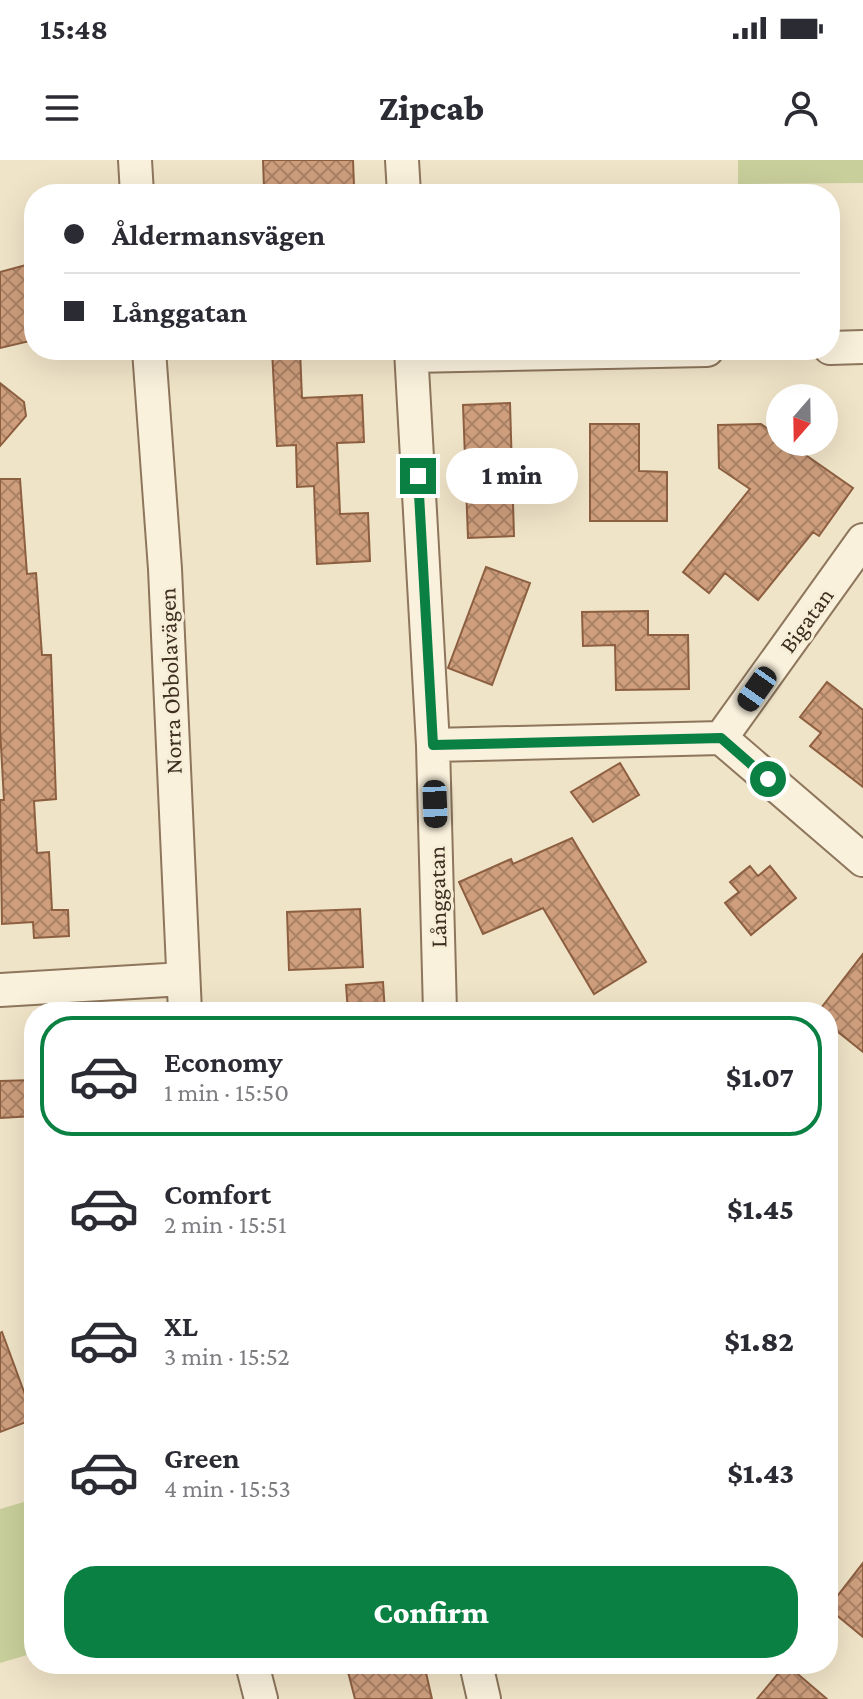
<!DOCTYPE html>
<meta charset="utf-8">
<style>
:root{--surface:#fff;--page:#f7f7f7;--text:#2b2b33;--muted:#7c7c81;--line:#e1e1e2;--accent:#0b8043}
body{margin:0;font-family:"Crimson Pro",serif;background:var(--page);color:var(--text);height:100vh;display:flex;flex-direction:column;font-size:30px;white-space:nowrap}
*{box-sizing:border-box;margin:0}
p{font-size:26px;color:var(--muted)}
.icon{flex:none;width:44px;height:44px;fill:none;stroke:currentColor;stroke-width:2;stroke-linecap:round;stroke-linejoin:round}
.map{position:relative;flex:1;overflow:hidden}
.sheet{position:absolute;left:24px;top:842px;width:814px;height:672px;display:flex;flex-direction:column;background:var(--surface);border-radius:32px;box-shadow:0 8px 32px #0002}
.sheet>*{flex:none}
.guide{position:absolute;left:24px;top:24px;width:816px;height:176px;border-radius:32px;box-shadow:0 8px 32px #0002;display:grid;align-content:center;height:176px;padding:0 40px;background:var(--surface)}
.needle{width:52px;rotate:200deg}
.fabs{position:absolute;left:766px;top:224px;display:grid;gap:16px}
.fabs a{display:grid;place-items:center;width:72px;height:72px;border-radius:50%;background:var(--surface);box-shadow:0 8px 32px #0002;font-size:40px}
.end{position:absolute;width:36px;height:36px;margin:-18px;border:10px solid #0b8043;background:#fff;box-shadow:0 0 0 4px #fff}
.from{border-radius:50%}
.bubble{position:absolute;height:56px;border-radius:28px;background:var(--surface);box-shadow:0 8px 32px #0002;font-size:26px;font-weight:800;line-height:56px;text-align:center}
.car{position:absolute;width:24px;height:48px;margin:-24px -12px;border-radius:10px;box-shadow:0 0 6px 2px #0007;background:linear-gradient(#222 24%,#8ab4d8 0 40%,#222 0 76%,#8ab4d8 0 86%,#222 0)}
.guide b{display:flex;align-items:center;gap:28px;height:76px;font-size:30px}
.guide b+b{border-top:2px solid var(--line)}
.guide i{width:20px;height:20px;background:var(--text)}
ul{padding:14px 0 0;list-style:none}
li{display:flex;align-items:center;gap:24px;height:120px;margin:0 16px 12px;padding:0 24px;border:4px solid transparent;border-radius:32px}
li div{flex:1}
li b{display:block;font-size:30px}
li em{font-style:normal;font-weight:800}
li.selected{border-color:var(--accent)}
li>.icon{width:72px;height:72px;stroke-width:1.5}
.primary-button{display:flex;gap:16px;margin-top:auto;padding:16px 40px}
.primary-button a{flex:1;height:92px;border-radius:32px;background:var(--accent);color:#fff;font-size:32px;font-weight:800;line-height:92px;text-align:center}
.status{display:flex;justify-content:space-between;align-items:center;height:56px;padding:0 40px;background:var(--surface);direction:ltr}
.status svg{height:22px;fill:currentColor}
header{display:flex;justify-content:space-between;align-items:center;height:104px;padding:0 40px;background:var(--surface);font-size:36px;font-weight:800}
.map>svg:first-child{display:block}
.green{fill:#c9cf9b}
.building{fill:url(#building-cross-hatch);stroke:#8d5f41;stroke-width:2}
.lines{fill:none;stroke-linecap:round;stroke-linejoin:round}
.minor-casing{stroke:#8d765c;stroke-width:36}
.minor{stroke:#faf1dc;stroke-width:32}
.route{stroke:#0b8043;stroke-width:10}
.labels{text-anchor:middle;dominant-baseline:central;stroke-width:6;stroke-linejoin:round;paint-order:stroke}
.street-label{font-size:24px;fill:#3d2e20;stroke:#f7eed8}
</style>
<div class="status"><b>15:48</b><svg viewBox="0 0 49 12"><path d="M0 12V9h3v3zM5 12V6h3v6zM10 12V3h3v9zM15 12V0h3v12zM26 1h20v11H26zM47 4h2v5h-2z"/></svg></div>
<header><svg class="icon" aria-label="menu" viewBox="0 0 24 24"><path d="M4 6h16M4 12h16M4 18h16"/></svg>Zipcab<svg class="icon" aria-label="person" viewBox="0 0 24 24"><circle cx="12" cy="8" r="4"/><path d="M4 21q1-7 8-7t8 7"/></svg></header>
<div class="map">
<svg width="863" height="1539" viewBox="0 0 863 1539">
<defs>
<pattern id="building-cross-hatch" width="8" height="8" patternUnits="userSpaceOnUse" patternTransform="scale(2)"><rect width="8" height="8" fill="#cf9f7d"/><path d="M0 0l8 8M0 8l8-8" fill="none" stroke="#a98266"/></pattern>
</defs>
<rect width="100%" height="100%" fill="#f0e4c8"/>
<path class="green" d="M738,0H863V23L738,24Z
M34,1339V1493L0,1503V1349Z"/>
<path class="building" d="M263,0H353L354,26L264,29Z
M26,105L34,140V180L0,188V112Z
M272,190H300L302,238L362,235L364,282L337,283L340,354L368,353L370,401L317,404L314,326L297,327L296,285L277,286Z
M0,223L24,242L26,256L0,286Z
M510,243L514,376L468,378L463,245Z
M590,264H639V311L667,312V361H590Z
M761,264L780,277V282H787L853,328L819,376L813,372L758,440L725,413L709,433L683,412L750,329L719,308L718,265Z
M0,319H20L27,414L36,413L42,495H51L56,639L34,641L37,693L49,692L52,750H68L69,776L34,778L33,762L2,764L0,640H4L0,569Z
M486,407L530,423L492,525L448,508Z
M648,451V475H688L689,529L616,530L615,485L583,486L582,452Z
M827,522L863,550V627L810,586L821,573L800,557Z
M620,603L639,635L593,662L571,632Z
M572,678L646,802L594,834L543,748L483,774L459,722L511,699L513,704Z
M750,706L758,716L770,706L796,738L751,775L725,743L739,732L730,722Z
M360,749L363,807L289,810L287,752Z
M863,794V892L828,864V852H818Z
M383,822L385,852H348L346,825Z
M34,920V956L0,958V921Z
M2,1172L34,1259L0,1272V1173Z
M863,1403V1477L828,1448Z
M346,1504H424L432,1539H355Z
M786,1504L827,1539H757Z"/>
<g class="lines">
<g class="minor-casing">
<path id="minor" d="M135,0L137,34
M402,0L404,34
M830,188L863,187
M149,190L165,409L185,852
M411,190L433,585L440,852
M411,196L707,190
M721,578L863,380
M433,585L721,578L863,700
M0,830L183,819
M252,1504L261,1539
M476,1504L484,1539"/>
</g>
<use href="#minor" class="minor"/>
</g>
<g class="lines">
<path class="route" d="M418,316L433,585L721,578L768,619"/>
</g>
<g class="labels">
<g class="street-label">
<text transform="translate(806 460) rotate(-54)">Bigatan</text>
<text transform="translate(170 521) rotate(-92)">Norra Obbolavägen</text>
<text transform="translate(437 737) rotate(-91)">Långgatan</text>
</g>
</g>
</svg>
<div class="fabs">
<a><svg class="needle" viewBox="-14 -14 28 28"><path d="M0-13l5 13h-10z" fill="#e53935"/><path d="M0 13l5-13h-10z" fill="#7c7c81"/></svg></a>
</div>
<i class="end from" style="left:768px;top:619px"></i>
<i class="end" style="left:418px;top:316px"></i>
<div class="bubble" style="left:446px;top:288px;width:132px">1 min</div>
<i class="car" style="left:757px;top:529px;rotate:215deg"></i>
<i class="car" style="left:435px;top:644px;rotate:178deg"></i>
<div class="guide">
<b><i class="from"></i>Åldermansvägen</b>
<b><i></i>Långgatan</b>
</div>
<section class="sheet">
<ul>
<li class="selected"><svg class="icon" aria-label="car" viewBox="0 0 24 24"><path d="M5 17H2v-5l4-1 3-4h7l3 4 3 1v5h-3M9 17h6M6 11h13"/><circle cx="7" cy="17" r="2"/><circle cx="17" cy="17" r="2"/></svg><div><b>Economy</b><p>1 min · 15:50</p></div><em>$1.07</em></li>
<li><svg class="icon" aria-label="car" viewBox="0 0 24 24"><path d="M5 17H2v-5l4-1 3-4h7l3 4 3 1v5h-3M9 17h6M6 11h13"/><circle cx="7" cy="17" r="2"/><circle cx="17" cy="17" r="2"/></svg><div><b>Comfort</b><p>2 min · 15:51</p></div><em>$1.45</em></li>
<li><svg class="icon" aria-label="car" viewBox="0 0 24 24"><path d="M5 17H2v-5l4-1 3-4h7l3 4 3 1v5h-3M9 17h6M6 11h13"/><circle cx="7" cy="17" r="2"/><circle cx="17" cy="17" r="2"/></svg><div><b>XL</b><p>3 min · 15:52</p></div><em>$1.82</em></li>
<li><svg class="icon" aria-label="car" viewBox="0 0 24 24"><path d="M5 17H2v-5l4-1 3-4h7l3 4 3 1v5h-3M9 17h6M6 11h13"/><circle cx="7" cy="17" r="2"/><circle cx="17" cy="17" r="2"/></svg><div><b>Green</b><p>4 min · 15:53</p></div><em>$1.43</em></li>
</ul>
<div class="primary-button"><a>Confirm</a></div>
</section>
</div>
